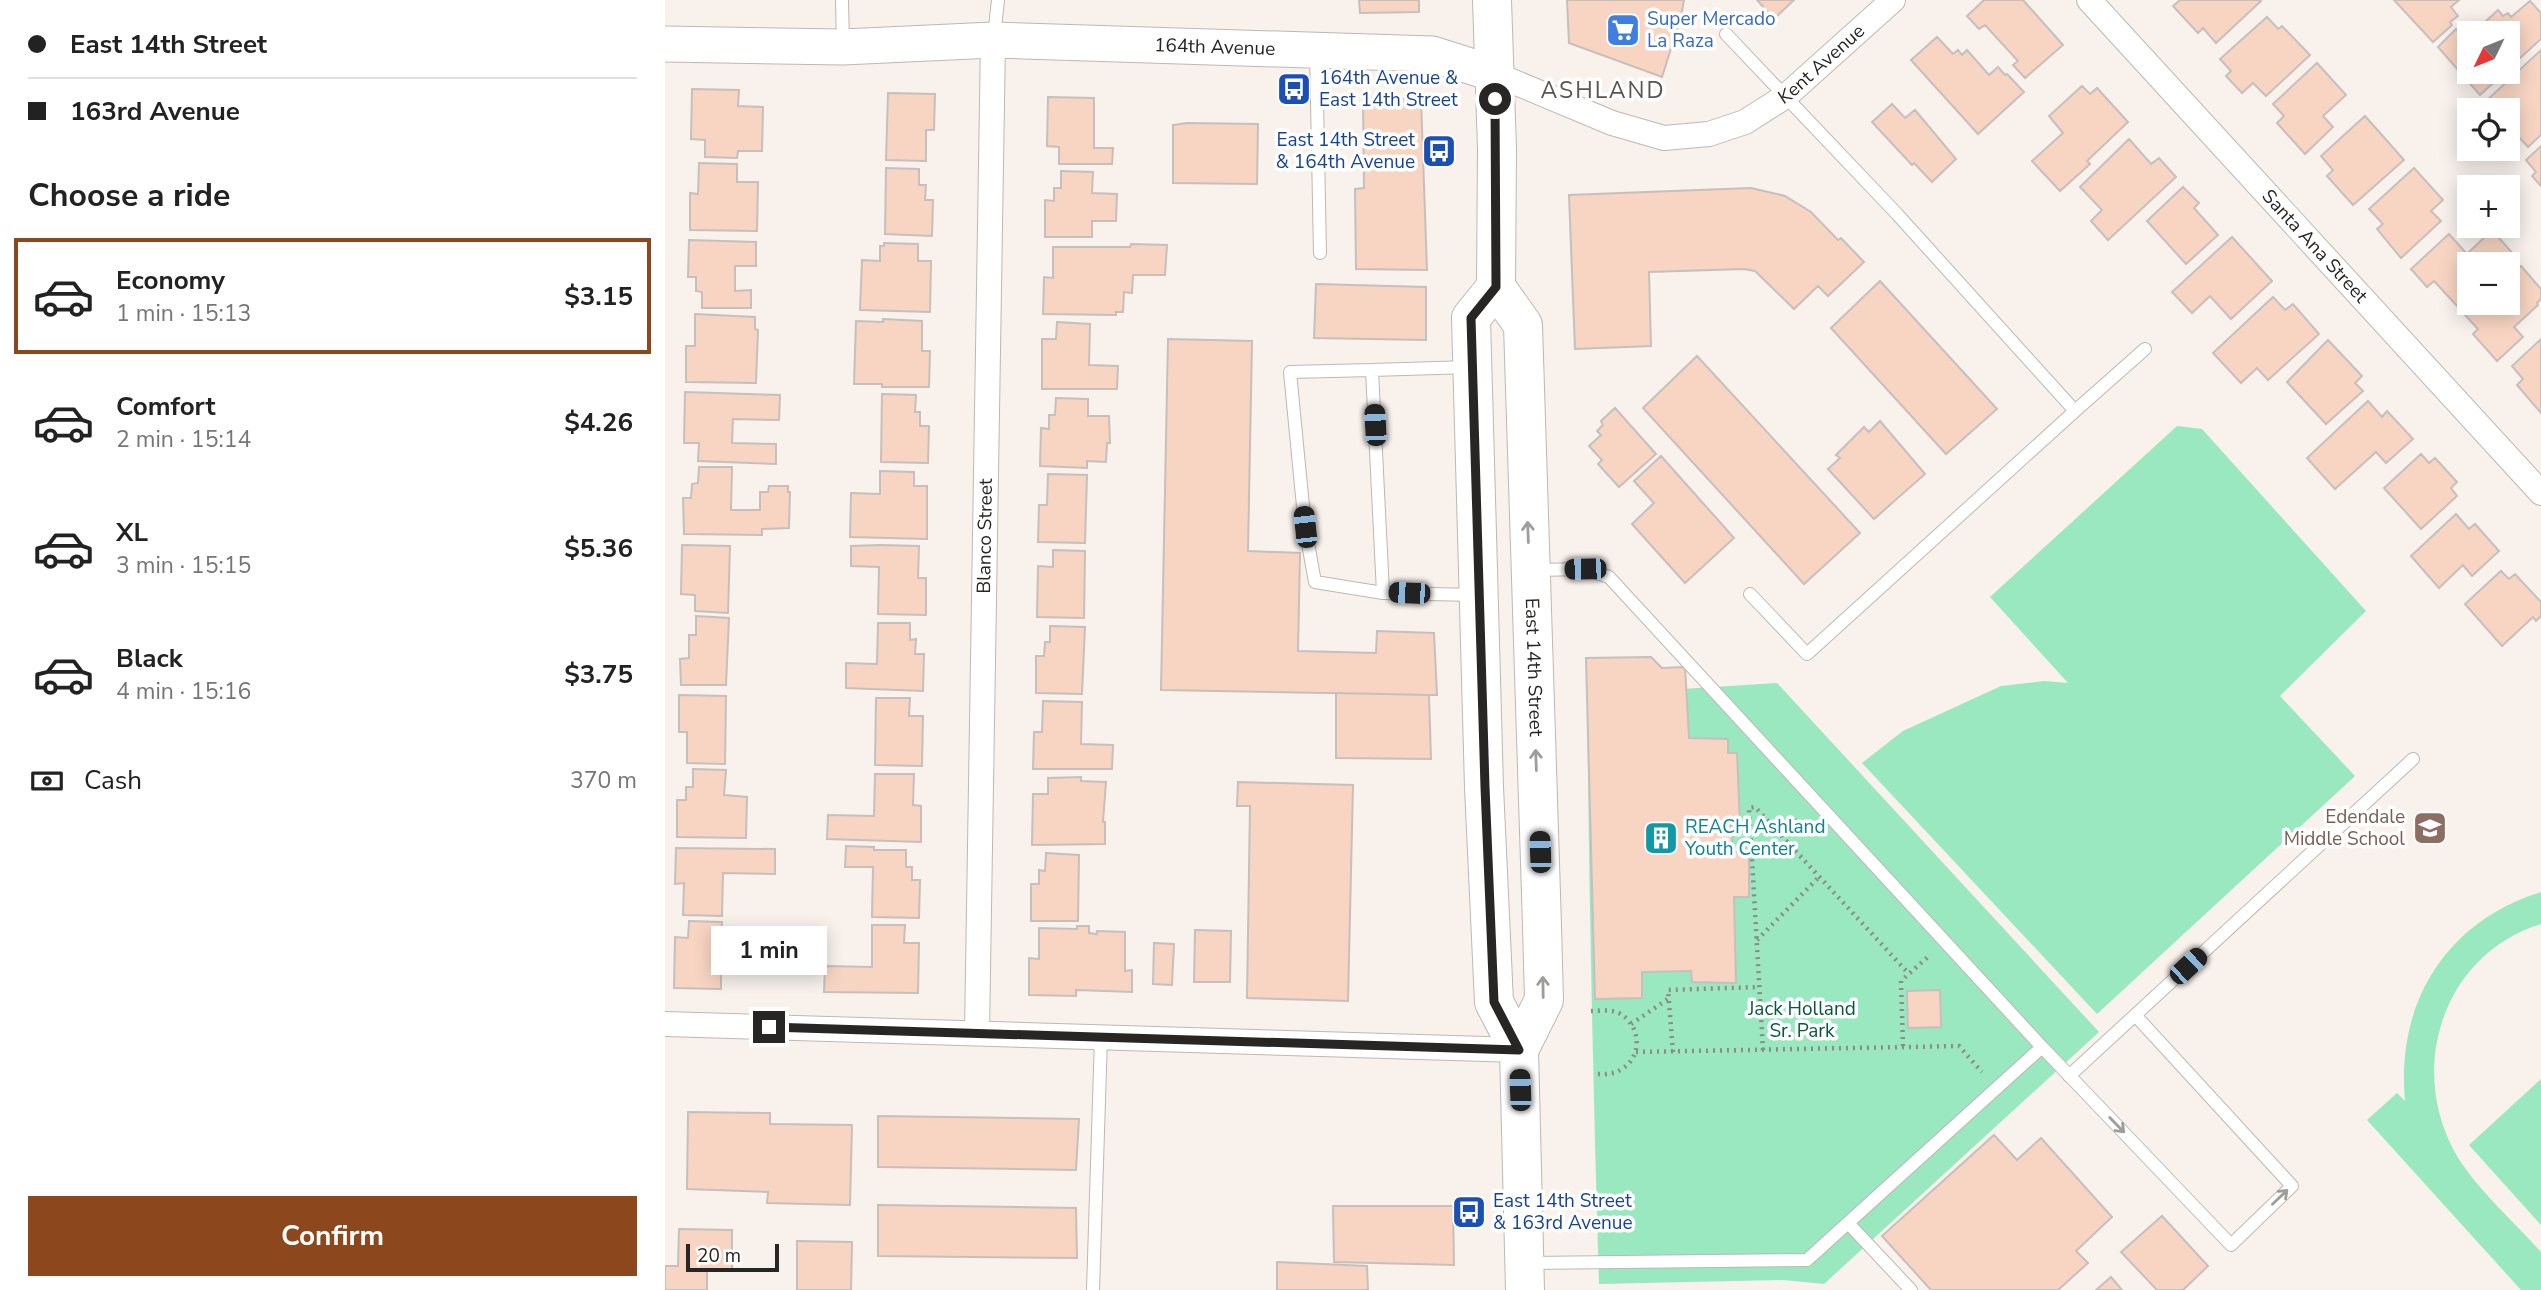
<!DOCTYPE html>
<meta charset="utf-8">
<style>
:root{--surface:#fff;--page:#f6f6f6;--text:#222;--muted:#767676;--line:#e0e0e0;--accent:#8c481c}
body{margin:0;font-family:"Nunito Sans",sans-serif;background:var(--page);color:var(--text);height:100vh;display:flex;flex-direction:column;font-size:26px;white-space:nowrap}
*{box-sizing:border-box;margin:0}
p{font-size:23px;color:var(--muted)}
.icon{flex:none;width:38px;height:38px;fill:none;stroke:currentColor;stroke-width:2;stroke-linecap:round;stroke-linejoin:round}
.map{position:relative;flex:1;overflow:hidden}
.side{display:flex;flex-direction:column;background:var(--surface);width:665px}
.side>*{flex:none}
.banner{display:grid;align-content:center;height:154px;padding:0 28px;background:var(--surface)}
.needle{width:46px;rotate:227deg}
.buttons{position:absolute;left:1792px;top:21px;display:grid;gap:14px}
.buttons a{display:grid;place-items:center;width:63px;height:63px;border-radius:0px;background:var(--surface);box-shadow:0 4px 18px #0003;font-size:35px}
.scale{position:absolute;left:21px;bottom:18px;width:93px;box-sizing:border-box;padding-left:7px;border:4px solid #282624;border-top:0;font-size:19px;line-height:24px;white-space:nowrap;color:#282624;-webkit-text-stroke:5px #fff;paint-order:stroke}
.end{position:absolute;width:32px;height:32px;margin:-16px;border:9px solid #282624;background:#fff;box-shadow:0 0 0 4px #fff}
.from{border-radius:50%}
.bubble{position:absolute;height:49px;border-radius:0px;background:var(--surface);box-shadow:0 4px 18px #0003;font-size:23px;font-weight:700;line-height:49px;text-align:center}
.car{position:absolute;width:21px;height:42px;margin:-21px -10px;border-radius:9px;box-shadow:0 0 5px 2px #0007;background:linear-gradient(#222 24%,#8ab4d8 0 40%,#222 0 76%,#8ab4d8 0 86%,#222 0)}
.banner b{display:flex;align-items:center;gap:24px;height:66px;font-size:26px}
.banner b+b{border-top:2px solid var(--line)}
.banner i{width:18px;height:18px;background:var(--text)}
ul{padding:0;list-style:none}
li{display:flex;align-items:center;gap:21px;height:116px;margin:0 14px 10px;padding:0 14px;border:4px solid transparent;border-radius:0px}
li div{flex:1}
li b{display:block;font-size:26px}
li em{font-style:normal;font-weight:700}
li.current{border-color:var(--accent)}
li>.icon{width:63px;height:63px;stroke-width:1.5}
h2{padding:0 28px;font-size:32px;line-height:84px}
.pay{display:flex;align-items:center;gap:18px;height:77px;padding:0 28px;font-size:26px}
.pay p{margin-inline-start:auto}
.action{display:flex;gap:14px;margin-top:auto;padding:14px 28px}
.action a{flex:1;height:80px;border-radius:0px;background:var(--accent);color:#fff;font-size:28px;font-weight:700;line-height:80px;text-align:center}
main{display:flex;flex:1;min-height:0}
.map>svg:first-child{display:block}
.green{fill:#99e8bf}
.building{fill:#f8d5c3;stroke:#c7bfbc;stroke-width:2}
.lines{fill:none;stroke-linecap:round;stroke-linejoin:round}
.lane-casing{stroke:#beb8b3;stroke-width:14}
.street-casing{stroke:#beb8b3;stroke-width:26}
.secondary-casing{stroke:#beb8b3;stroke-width:37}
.primary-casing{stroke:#beb8b3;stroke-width:40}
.path{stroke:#8e8a86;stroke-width:4.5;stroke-dasharray:2 5;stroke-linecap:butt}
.lane{stroke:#fff;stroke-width:12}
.street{stroke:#fff;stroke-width:24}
.secondary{stroke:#fff;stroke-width:35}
.primary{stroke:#fff;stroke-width:38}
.oneway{stroke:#9e9d9c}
.route{stroke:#282624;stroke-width:9}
.labels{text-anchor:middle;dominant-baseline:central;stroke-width:7;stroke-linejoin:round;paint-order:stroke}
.shop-label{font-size:19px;fill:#366cbe;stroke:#fff;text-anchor:start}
.street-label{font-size:19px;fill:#282624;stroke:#fff}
.transit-label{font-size:19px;fill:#164399;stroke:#fff;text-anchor:start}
.education-label{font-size:19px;fill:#785e54;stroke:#fff;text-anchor:end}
.culture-label{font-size:19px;fill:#0d838f;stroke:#fff;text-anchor:start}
.park-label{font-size:19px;fill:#07583a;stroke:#fff}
.quarter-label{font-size:23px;letter-spacing:2px;fill:#5b5551;stroke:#fff}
</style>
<main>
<section class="side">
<div class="banner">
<b><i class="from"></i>East 14th Street</b>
<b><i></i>163rd Avenue</b>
</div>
<h2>Choose a ride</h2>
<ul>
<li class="current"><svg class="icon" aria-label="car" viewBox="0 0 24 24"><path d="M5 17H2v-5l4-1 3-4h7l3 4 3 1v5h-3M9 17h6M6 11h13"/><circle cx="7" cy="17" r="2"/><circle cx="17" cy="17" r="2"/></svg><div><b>Economy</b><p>1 min · 15:13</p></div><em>$3.15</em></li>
<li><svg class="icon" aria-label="car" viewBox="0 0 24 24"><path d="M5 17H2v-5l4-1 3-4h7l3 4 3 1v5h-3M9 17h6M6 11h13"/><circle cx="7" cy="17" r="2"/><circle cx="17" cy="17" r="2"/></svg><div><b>Comfort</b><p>2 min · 15:14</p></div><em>$4.26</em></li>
<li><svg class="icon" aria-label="car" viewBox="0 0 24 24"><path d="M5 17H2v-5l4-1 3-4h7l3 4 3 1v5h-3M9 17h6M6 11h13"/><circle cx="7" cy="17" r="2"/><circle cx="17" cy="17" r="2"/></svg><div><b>XL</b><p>3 min · 15:15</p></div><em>$5.36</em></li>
<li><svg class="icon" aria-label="car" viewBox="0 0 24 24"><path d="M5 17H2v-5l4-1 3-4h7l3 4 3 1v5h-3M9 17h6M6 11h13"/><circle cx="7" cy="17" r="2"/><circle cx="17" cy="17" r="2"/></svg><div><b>Black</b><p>4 min · 15:16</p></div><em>$3.75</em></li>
</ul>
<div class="pay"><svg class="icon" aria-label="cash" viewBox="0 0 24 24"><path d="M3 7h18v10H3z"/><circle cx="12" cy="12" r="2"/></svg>Cash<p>370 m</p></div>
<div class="action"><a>Confirm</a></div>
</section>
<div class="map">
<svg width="1876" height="1290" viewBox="0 0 1876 1290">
<rect width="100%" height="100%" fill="#f8f1ec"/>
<path class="green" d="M1512,426L1537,429L1701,611L1615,696L1690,776L1432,1014L1197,763L1238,731L1336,686L1379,681L1403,683L1325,597Z
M1112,683L1434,1032L1159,1284L1119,1280L934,1284C928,1088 924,891 922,695Z
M1876,892V924C1778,954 1741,1069 1792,1156C1811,1188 1850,1223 1876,1252V1290H1856L1702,1120L1732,1093L1740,1101C1731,1003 1780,922 1876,892Z
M1876,1079V1225L1804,1145Z"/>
<path class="building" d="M694,0H754V12L695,13Z
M902,0H1019L1016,17L997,77L904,43Z
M1092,0H1129L1109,19Z
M1319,0H1358L1398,45L1360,78L1348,65L1353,61L1320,25L1314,29L1302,16Z
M1515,0H1595L1596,1L1551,43L1538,28L1533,33L1508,6Z
M1729,0H1794L1786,7L1793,16L1785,22L1787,25L1768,42Z
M1865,1L1876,13V39L1843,69V33H1804V72H1840L1815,95L1773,47L1791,29L1794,32L1801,25L1808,33L1833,10L1838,16L1843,13L1846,17Z
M1602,17L1613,29L1617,26L1645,55L1601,96L1588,83L1577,93L1561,76L1566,71L1555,59Z
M1272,37L1288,54L1293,50L1297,55L1302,50L1324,75L1333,67L1340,75L1342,74L1359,92L1313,134L1246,60Z
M1876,50V135L1863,147L1843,125V110H1829L1821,101Z
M1652,63L1681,95L1658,116L1668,127L1640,154L1612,123L1619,116L1608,104Z
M1417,86L1425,94L1432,88L1463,122L1422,161L1425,164L1395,191L1367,161L1398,133L1384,116Z
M27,89L74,90L73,106L98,107L97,151H73L72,158L40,157V140L26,139Z
M223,93L270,94L269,130H261V161L221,160Z
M383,97L429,98V148H448L447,164H394V147L382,146Z
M698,98L756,99L762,270L691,269L690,189L699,188Z
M1227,104L1240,118L1250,110L1291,159L1267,182L1249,163L1247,165L1207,122Z
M1700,116L1739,160L1688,205L1662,176L1668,170L1656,156Z
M522,123L593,124L592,184L508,183V125Z
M1464,139L1486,164L1494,158L1511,177L1443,240L1426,221L1437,210L1415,187Z
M1876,146V186L1867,176L1871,172L1861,160Z
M34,163L72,164V182H93L92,231L25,230V193L33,194Z
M221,168L254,169V185H261L260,200H268L267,236L220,234Z
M1749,168L1778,200L1766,211L1776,221L1736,258L1712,229L1718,224L1704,209Z
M396,171L428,172L427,193L452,194L451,221H427V237H380V200L389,201V188H396Z
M1518,187L1534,203L1529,208L1553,235L1521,264L1482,221Z
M1086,188L1120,196L1146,212L1173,240L1176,238L1199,262L1163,296L1153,286L1129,309L1090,271L1079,269L984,272L986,346L910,349L904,195Z
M1827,230L1850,256L1840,264H1804V297L1793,307L1769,281L1762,287L1746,269L1784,234L1802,254Z
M1567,237L1607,281L1566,319L1545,296L1527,313L1507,292Z
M24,240L91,242V266H70V291L86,290V308H37V292L31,291V277H23Z
M219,243L253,244V261H266L265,312L195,310L197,260L215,261V246H219Z
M466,244L502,245L500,275H468L467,293L459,292L458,312H451V315L378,314L379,277L388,278V247H465Z
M1856,266L1876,289V299L1872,303L1873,305L1849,327L1858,337L1832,361L1808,334L1813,329L1800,315L1813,303H1843V275Z
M1215,281L1332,409L1281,454L1166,328Z
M651,284L761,287V340L649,338Z
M1608,297L1620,310L1628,304L1654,334L1603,380L1592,368L1576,383L1548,353Z
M30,314L90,317V329L93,330L91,383L21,382V346H30Z
M218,319L257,321V351H265L264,387H217V384H189L191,321L218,322Z
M392,322L425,324L424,365L453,366L452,389H377V339H391Z
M503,339L587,341L583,551L635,553L633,651L711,653L712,631L769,633L772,695L496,690Z
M1876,339V413L1852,385L1858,379L1847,366Z
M1663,340L1697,376L1690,383L1698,391L1661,424L1622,382Z
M1032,356L1195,533L1139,584L978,408Z
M20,392L115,395L114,420L68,419L67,443L111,444V464L33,461L34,443H19Z
M217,394L251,395L250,412H255V426H264L263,463L216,462Z
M391,398L423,399V416H444L445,443H442L441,462L422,461V468L375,466L376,428L384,429V415H390Z
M1703,401L1717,417L1722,411L1748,439L1721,463L1711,452L1670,489L1642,458Z
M950,408L991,454L954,487L933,464L937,460L924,446L936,435L932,431L938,425L936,421Z
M1215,421L1260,474L1209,519L1163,469L1175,458L1171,455L1199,427L1204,432Z
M1756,454L1764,463L1770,458L1792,482L1786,488L1792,496L1756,529L1719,488Z
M996,456L1069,538L1020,583L967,524L989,503L969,481Z
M34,467H67L66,510H95V492H103L104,486H123V492H125L124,528L97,529V535L19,534L18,498H26L27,484L33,483Z
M215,471L249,472V486H262V539L185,537L186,493L215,494Z
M383,474L422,475L420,543L373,542L374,505H382Z
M1791,514L1804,529L1810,524L1834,551L1807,576L1798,565L1774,588L1746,556Z
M17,545L65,546L63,613L30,611V595L16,594Z
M215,545L254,546L253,578H261V615L213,614L214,567L186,566V546Z
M388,550L420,551L419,618L372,617L373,566L388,567Z
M1836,571L1844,579L1850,574L1876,602V616L1871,621L1868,617L1837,646L1800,604Z
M31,616L64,618L61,685H16L15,659L24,658V635H31Z
M213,623H245V640L251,639L250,654H259L258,691L181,688V663L212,664Z
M385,626L420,627L417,694L371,693V656H379L380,642H385Z
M986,657L997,668L1020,667L1024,738L1063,739V753H1072L1075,825H1066L1068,852L1084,853V897H1069L1071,983L1027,982L1026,971L977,972V998L930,999L921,658Z
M671,693L764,695L766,759L671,758Z
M14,695L61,696L60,764L22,763V732H14Z
M211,698H245L244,716H258L257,766L210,765Z
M378,701L417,702L416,744L448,745L447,769H368L369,732H377Z
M28,769L61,770L59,795L82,797L81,838L12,837V800H21V787H28Z
M210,774H249L248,805L256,806V842L162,839L163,815L209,816Z
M416,777V781L441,782L438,822H440V844L367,845L368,794H383V778Z
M573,782L688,785L683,1001L582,998L585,806H572Z
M181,846L209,847V850H241V867H247V880H255L254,918L207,917L208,867H180Z
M11,848L110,849V874L58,873L57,916L18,915L19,883L10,884Z
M381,853L414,855L413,921H366V884H374V870L380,871Z
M24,921L57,922V939H79L78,961H56V989L9,988L10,937L23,938Z
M207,925H240L239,943H254L253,993L159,992L160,966L207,967Z
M412,926H424V933L432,934V931L460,932V971L467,970V992L411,990V996L364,995V958L374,959V928L412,929Z
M530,930L566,931L565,982H529Z
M489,943L509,944L507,985L488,984Z
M1275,990L1276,1027L1243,1028L1242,991Z
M23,1112L105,1113V1124L187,1125L185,1205L102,1203L103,1192L22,1189Z
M213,1116L414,1119L411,1170L213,1167Z
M1329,1135L1352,1160L1376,1138L1447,1217L1411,1251L1423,1263L1393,1290H1266L1217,1236Z
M213,1205L411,1208L412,1258L213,1256Z
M668,1206H788L789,1265L669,1262Z
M1497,1216L1543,1266L1518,1290H1492L1456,1252Z
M14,1229L67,1230V1269H42V1290H0V1266H13Z
M132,1241L187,1242L186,1290H132Z
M612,1262L702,1266L703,1290H612Z
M1446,1277L1457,1290H1431Z"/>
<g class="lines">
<g class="lane-casing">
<path id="lane" d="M177,0L178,46
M1061,34L1232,214L1410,411L1142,654L1085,594
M329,37L333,0
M651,51L655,253
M707,370L805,367
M1410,411L1480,349
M718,593L707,370L625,372L640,527L650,582L718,593L810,595
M1377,1047L1566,1245L1627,1186L1470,1015
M1404,1076L1748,759
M1183,1223L1246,1290
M863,1263L1142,1260L1377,1047L944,577L920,569L869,570
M428,1290L436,1037"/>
</g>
<g class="street-casing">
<g id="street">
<path id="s1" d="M1424,0L1876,493"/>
<path id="s2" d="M830,74L947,123L999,138L1044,134L1080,122L1121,96L1228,0"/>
<path d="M0,1024L854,1050"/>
<path id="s3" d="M312,1033L328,40"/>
</g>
</g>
<g class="secondary-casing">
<g id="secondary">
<path id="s4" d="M0,44L178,47L328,40L767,54L830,74"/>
</g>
</g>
<g class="primary-casing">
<g id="primary">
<path id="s5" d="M827,0L832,149L831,287L858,325L877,926L879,1000L854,1050"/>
<path d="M831,287L806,318L819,787L829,1002L854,1050L860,1290"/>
</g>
</g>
<path class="path" d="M1116,836L1136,817
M1092,940L1154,877
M926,1011C935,1011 946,1009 954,1013C976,1025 978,1056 957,1069C948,1075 939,1074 929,1074
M966,1024L1003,999
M1238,1046L1236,981L1265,955
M1098,1050L1084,808L1090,807L1244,974
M971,1052L1294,1046L1317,1072
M1008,1052L1003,990L1094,987"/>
<use href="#lane" class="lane"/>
<use href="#street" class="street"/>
<use href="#secondary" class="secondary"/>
<use href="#primary" class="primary"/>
</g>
<defs><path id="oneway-shaft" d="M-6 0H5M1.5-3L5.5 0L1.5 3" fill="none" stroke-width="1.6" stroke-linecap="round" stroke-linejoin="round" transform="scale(1.75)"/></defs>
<g class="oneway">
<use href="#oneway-shaft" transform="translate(863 532) rotate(-92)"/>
<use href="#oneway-shaft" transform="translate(871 760) rotate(-92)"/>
<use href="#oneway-shaft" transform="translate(878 987) rotate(-91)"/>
<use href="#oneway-shaft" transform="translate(1452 1125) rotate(46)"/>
<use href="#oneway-shaft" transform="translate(1615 1197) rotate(-44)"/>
</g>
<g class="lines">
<path class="route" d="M104,1027L854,1050L829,1002L820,787L806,318L831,287L830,99"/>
</g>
<defs>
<g id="supermarket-square" transform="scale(1.75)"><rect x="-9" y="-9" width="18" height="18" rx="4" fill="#3f7fe0" stroke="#fff"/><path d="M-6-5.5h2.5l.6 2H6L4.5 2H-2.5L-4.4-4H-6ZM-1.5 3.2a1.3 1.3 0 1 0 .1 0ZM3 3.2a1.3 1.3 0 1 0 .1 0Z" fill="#fff"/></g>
<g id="bus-square" transform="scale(1.75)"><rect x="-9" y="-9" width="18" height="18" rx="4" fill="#1a4fb4" stroke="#fff"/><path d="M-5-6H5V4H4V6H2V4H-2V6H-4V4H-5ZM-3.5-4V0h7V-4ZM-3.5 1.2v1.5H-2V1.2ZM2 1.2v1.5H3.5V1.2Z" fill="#fff"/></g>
<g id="school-square" transform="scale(1.75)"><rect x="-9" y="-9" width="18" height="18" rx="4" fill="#8d6e63" stroke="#fff"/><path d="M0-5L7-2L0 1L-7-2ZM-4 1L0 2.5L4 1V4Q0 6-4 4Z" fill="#fff"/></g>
<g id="building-square" transform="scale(1.75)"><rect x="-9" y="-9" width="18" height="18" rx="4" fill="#0f9aa8" stroke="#fff"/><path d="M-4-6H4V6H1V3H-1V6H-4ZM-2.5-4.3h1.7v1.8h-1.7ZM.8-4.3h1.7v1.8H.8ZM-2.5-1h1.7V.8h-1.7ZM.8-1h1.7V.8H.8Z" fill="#fff"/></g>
</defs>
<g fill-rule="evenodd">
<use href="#supermarket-square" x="958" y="30"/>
<use href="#bus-square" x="629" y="89"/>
<use href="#bus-square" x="774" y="151"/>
<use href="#school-square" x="1765" y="828"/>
<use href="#building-square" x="996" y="838"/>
<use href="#bus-square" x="804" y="1212"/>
</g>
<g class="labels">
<g class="shop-label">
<text x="982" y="19">Super Mercado<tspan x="982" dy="22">La Raza</tspan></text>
</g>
<g class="street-label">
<text stroke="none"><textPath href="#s4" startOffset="550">164th Avenue</textPath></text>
<text stroke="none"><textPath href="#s2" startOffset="360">Kent Avenue</textPath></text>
<text stroke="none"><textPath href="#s1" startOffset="334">Santa Ana Street</textPath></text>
<text stroke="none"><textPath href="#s3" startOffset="497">Blanco Street</textPath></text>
<text stroke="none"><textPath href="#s5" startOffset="676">East 14th Street</textPath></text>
</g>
<g class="transit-label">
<text x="654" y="78">164th Avenue &amp;<tspan x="654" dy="22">East 14th Street</tspan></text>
<text x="750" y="140" text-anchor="end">East 14th Street<tspan x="750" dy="22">&amp; 164th Avenue</tspan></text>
<text x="828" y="1201">East 14th Street<tspan x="828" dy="22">&amp; 163rd Avenue</tspan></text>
</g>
<g class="education-label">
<text x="1740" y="817">Edendale<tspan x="1740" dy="22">Middle School</tspan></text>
</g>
<g class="culture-label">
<text x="1020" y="827">REACH Ashland<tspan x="1020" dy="22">Youth Center</tspan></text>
</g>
<g class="park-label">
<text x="1137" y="1009">Jack Holland<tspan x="1137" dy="22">Sr. Park</tspan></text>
</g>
<g class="quarter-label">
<text x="938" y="90">ASHLAND</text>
</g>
</g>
</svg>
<div class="buttons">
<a><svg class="needle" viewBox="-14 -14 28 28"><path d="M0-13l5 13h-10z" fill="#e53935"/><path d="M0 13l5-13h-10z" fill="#767676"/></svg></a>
<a><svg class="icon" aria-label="locate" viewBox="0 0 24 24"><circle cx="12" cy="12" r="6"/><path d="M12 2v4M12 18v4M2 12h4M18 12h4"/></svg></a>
<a>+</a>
<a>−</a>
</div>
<div class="scale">20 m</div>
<i class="end from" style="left:830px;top:99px"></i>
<i class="end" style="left:104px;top:1027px"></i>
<div class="bubble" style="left:46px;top:926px;width:116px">1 min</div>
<i class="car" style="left:710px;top:425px;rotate:357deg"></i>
<i class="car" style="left:640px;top:527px;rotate:354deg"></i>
<i class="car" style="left:920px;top:569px;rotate:269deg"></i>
<i class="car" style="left:744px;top:593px;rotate:272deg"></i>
<i class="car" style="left:875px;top:852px;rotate:358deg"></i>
<i class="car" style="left:1523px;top:966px;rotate:47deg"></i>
<i class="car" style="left:855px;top:1090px;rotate:358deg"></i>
</div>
</main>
